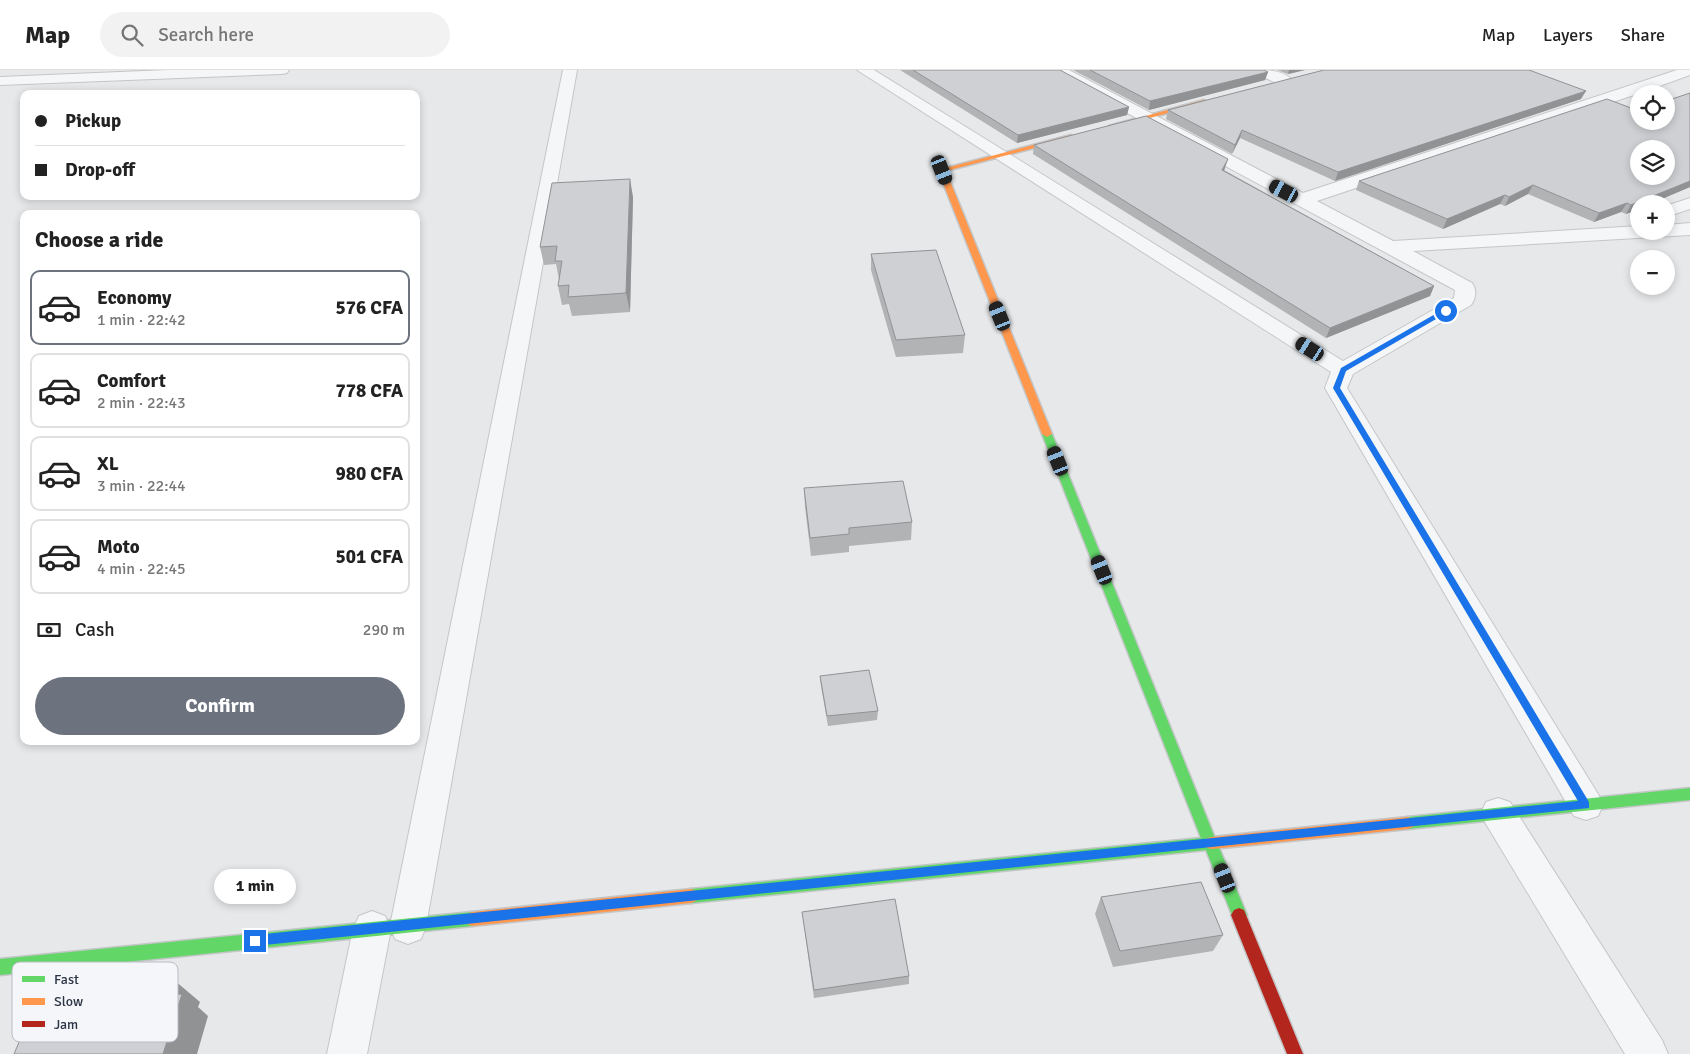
<!DOCTYPE html>
<meta charset="utf-8">
<style>
:root{--surface:#fff;--page:#f2f2f2;--text:#222;--muted:#767676;--line:#e0e0e0;--accent:#6c737f}
body{margin:0;font-family:Signika,sans-serif;background:var(--page);color:var(--text);height:100vh;display:flex;flex-direction:column;font-size:19px;white-space:nowrap}
*{box-sizing:border-box;margin:0}
p{font-size:16px;color:var(--muted)}
.icon{flex:none;width:28px;height:28px;fill:none;stroke:currentColor;stroke-width:2;stroke-linecap:round;stroke-linejoin:round}
.map{position:relative;flex:1;overflow:hidden}
.sheet{position:absolute;left:20px;top:140px;width:400px;height:535px;display:flex;flex-direction:column;background:var(--surface);border-radius:10px;box-shadow:0 2px 8px #0003}
.sheet>*{flex:none}
.top-card{position:absolute;left:20px;top:20px;width:400px;height:110px;border-radius:10px;box-shadow:0 2px 8px #0003;display:grid;align-content:center;height:110px;padding:0 15px;background:var(--surface)}
.tools{position:absolute;left:1630px;top:15px;display:grid;gap:10px}
.tools a{display:grid;place-items:center;width:45px;height:45px;border-radius:50%;background:var(--surface);box-shadow:0 2px 8px #0003;font-size:25px}
.end{position:absolute;width:22px;height:22px;margin:-11px;border:6px solid #1a73e8;background:#fff;box-shadow:0 0 0 2px #fff}
.from{border-radius:50%}
.bubble{position:absolute;height:35px;border-radius:18px;background:var(--surface);box-shadow:0 2px 8px #0003;font-size:16px;font-weight:700;line-height:35px;text-align:center}
.car{position:absolute;width:15px;height:30px;margin:-15px -8px;border-radius:6px;box-shadow:0 0 4px 1px #0007;background:linear-gradient(#222 24%,#8ab4d8 0 40%,#222 0 76%,#8ab4d8 0 86%,#222 0)}
.top-card b{display:flex;align-items:center;gap:18px;height:48px;font-size:19px}
.top-card b+b{border-top:1px solid var(--line)}
.top-card i{width:12px;height:12px;background:var(--text)}
ul{padding:0;list-style:none}
li{display:flex;align-items:center;gap:15px;height:75px;margin:0 10px 8px;padding:0 5px;border:2px solid var(--line);border-radius:10px}
li div{flex:1}
li b{display:block;font-size:19px}
li em{font-style:normal;font-weight:700}
li.selected{border-color:var(--accent)}
li>.icon{width:45px;height:45px;stroke-width:1.5}
h2{padding:0 15px;font-size:22px;line-height:60px}
.pay{display:flex;align-items:center;gap:12px;height:55px;padding:0 15px;font-size:19px}
.pay p{margin-inline-start:auto}
.primary-button{display:flex;gap:10px;margin-top:auto;padding:10px 15px}
.primary-button a{flex:1;height:58px;border-radius:30px;background:var(--accent);color:#fff;font-size:20px;font-weight:700;line-height:58px;text-align:center}
header{display:flex;align-items:center;gap:30px;box-sizing:border-box;height:70px;padding:0 25px;background:var(--surface);border-bottom:1px solid var(--line)}
header strong{font-size:24px}
nav{display:flex;gap:28px;margin-inline-start:auto;font-size:18px}
.search{width:350px;height:45px;background:var(--page);display:flex;align-items:center;gap:12px;box-sizing:border-box;padding:0 18px;border-radius:28px;color:var(--muted);font-size:19px}
.map>svg:first-child{display:block}
.lines{fill:none;stroke-linecap:round;stroke-linejoin:round}
.street-casing{stroke:#c4c6c8;stroke-width:2}
.fast-casing{stroke:#c4c6c8;stroke-width:3}
.slow-casing{stroke:#c4c6c8;stroke-width:3}
.jam-casing{stroke:#c4c6c8;stroke-width:3}
.street{fill:#f5f6f7;fill-rule:evenodd}
.fast{fill:#63d668;fill-rule:evenodd}
.slow{fill:#ff974d;fill-rule:evenodd}
.jam{fill:#b3261e;fill-rule:evenodd}
.wall{fill:#b1b3b5}
.shaded-wall{fill:#909294}
.building{fill:#ced0d3;stroke:#909294;fill-rule:evenodd}
.route{fill:#1a73e8}
.key{fill:#f4f6f9;stroke:#b8bcc3;stroke-width:1}
.key-label{font-size:14px;fill:#2b3445}
</style>
<header>
<strong>Map</strong>
<div class="search"><svg class="icon" aria-label="search" viewBox="0 0 24 24"><circle cx="10" cy="10" r="6"/><path d="M15 15l6 6"/></svg>Search here</div>
<nav><a>Map</a><a>Layers</a><a>Share</a></nav>
</header>
<div class="map">
<svg width="1690" height="984" viewBox="0 0 1690 984">
<rect width="100%" height="100%" fill="#e6e8ea"/>
<g class="lines">
<g class="street-casing">
<path id="street" d="M168,0H289L287,3L282,4L0,15V7Z
M563,0H577L426,856L421,869L408,874L395,869L390,856Z
M857,0H874L1343,291L1454,228L1455,220L1053,3L1051,0H1069L1303,123L1677,0H1690V5L1646,21L1317,131L1393,171L1639,156V161H1666V155L1690,153V165L1413,181L1472,213C1477,219 1476,229 1471,235L1353,304L1347,318L1598,724L1603,735L1598,746L1586,750L1574,746L1325,318L1331,302Z
M1254,0C1267,0 1284,0 1293,11L1291,14C1280,17 1266,8 1256,3Z
M1690,128V139L1666,147V136Z
M1498,728L1510,732L1662,970L1668,984H1625L1486,754L1481,743L1486,732Z
M372,841L385,846L391,859L367,984H327L353,859L359,846Z"/>
</g>
<g class="fast-casing">
<path id="fast" d="M1047,361L1052,364L1215,768L1219,773L1218,775L1247,845L1244,850L1239,852L1234,850L1206,780L691,833L686,831L684,826L686,821L691,819L1201,768L1042,364Z
M1690,718V730L1408,759L1403,757L1401,753L1403,749L1408,747Z
M472,842L477,844L480,849L477,854L472,856L0,905V889Z"/>
</g>
<g class="slow-casing">
<path id="slow" d="M1204,30L1207,32L1206,33L1112,58L1109,56Z
M1071,65L1074,67L1073,68L946,101L1052,364L1047,367L1042,364L938,100Z
M1408,747L1413,749L1415,753L1413,757L1408,759L1212,779L1207,778L1205,773L1207,768L1212,767Z
M691,819L696,821L698,826L696,831L691,833L472,856L467,854L464,849L467,844L472,842Z"/>
</g>
<g class="jam-casing">
<path id="jam" d="M1239,838L1244,840L1303,984H1287L1231,845L1234,840Z"/>
</g>
<use href="#street" class="street"/>
<use href="#fast" class="fast"/>
<use href="#slow" class="slow"/>
<use href="#jam" class="jam"/>
</g>
<path class="wall" d="M900,0H1060L1129,37L1127,45L1017,73Z
M1073,0H1264L1268,2L1265,10L1149,40Z
M1277,0H1305L1288,4Z
M1581,29L1335,111L1240,68L1232,84L1166,49L1168,40Z
M1034,75L1225,98L1224,100L1434,216L1430,226L1326,268L1033,84Z
M1359,111L1690,117L1626,144L1621,142L1594,152L1528,124L1505,136L1500,134L1443,159L1356,120Z
M633,127L630,242L572,246L569,234L562,235L558,216L559,209L556,194L544,195L540,177Z
M871,184L965,265L963,283L896,287L871,200Z
M804,418L912,452L911,470L849,476V482L811,486L805,437Z
M820,606L878,641L877,650L828,656L821,616Z
M1101,827L1223,865L1213,881L1113,897L1095,844Z
M802,842L909,906V914L814,928Z"/>
<path class="shaded-wall" d="M1289,0H1305L1288,4Z
M1268,2L1265,10L1149,40L1150,31Z
M1586,21L1581,29L1335,111L1338,102Z
M1129,37L1127,45L1017,73L1018,65Z
M1242,60L1240,68L1232,84L1235,75Z
M1228,89L1225,98L1220,109L1222,100Z
M630,109L633,127L630,242L626,223Z
M1690,111V117L1650,134H1639V139L1626,144L1631,135Z
M1533,115L1528,124L1505,136L1509,127Z
M1505,125L1500,134L1443,159L1447,149Z
M1627,133L1621,142L1594,152L1599,143Z
M1434,216L1430,226L1326,268L1330,258Z
M92,901L121,923L85,920Z
M174,910L200,932L198,937L208,946L197,984H163L169,925Z"/>
<path class="building" d="M913,0H1060L1129,37L1018,65Z
M1090,0H1264L1268,2L1150,31Z
M1324,0H1529L1586,21L1338,102L1242,60L1235,75L1168,40Z
M1690,23V111L1631,135L1627,133L1599,143L1533,115L1509,127L1505,125L1447,149L1359,111L1607,29L1639,41V51H1666V31ZM1639,79H1666V106H1639Z
M1146,46L1228,89L1222,100L1434,216L1330,258L1034,75Z
M630,109L626,223L568,227L569,215L558,216L562,191H555L557,176L540,177L552,113Z
M936,180L965,265L896,270L871,184Z
M903,411L912,452L849,458V464L810,468L804,418Z
M869,600L878,641L827,646L820,606Z
M1201,812L1223,865L1120,881L1101,827Z
M895,829L909,906L814,920L802,842Z
M92,901L85,920L174,910L169,925L182,924L163,984H14L47,906Z"/>
<path class="route" d="M1444,239L1450,241L1346,301L1340,318L1589,732V738L255,876L251,875L249,871L251,867L255,865L1578,731L1333,318L1341,298Z"/>
<rect x="12" y="892" width="166" height="80" rx="8" class="key"/>
<rect x="22" y="906" width="23" height="6" fill="#63d668"/>
<rect x="22" y="928" width="23" height="7" fill="#ff974d"/>
<rect x="22" y="951" width="23" height="6" fill="#b3261e"/>
<g class="key-label">
<text x="54" y="914">Fast</text>
<text x="54" y="936">Slow</text>
<text x="54" y="959">Jam</text>
</g>
</svg>
<div class="tools">
<a><svg class="icon" aria-label="locate" viewBox="0 0 24 24"><circle cx="12" cy="12" r="6"/><path d="M12 2v4M12 18v4M2 12h4M18 12h4"/></svg></a>
<a><svg class="icon" aria-label="layers" viewBox="0 0 24 24"><path d="M12 4l9 5-9 5-9-5zM3 14l9 5 9-5"/></svg></a>
<a>+</a>
<a>−</a>
</div>
<i class="end from" style="left:1446px;top:241px"></i>
<i class="end" style="left:255px;top:871px"></i>
<div class="bubble" style="left:214px;top:799px;width:82px">1 min</div>
<i class="car" style="left:942px;top:100px;rotate:158deg"></i>
<i class="car" style="left:1284px;top:121px;rotate:298deg"></i>
<i class="car" style="left:1000px;top:246px;rotate:338deg"></i>
<i class="car" style="left:1310px;top:279px;rotate:302deg"></i>
<i class="car" style="left:1058px;top:391px;rotate:338deg"></i>
<i class="car" style="left:1102px;top:500px;rotate:338deg"></i>
<i class="car" style="left:1225px;top:808px;rotate:338deg"></i>
<div class="top-card">
<b><i class="from"></i>Pickup</b>
<b><i></i>Drop-off</b>
</div>
<section class="sheet">
<h2>Choose a ride</h2>
<ul>
<li class="selected"><svg class="icon" aria-label="car" viewBox="0 0 24 24"><path d="M5 17H2v-5l4-1 3-4h7l3 4 3 1v5h-3M9 17h6M6 11h13"/><circle cx="7" cy="17" r="2"/><circle cx="17" cy="17" r="2"/></svg><div><b>Economy</b><p>1 min · 22:42</p></div><em>576 CFA</em></li>
<li><svg class="icon" aria-label="car" viewBox="0 0 24 24"><path d="M5 17H2v-5l4-1 3-4h7l3 4 3 1v5h-3M9 17h6M6 11h13"/><circle cx="7" cy="17" r="2"/><circle cx="17" cy="17" r="2"/></svg><div><b>Comfort</b><p>2 min · 22:43</p></div><em>778 CFA</em></li>
<li><svg class="icon" aria-label="car" viewBox="0 0 24 24"><path d="M5 17H2v-5l4-1 3-4h7l3 4 3 1v5h-3M9 17h6M6 11h13"/><circle cx="7" cy="17" r="2"/><circle cx="17" cy="17" r="2"/></svg><div><b>XL</b><p>3 min · 22:44</p></div><em>980 CFA</em></li>
<li><svg class="icon" aria-label="car" viewBox="0 0 24 24"><path d="M5 17H2v-5l4-1 3-4h7l3 4 3 1v5h-3M9 17h6M6 11h13"/><circle cx="7" cy="17" r="2"/><circle cx="17" cy="17" r="2"/></svg><div><b>Moto</b><p>4 min · 22:45</p></div><em>501 CFA</em></li>
</ul>
<div class="pay"><svg class="icon" aria-label="cash" viewBox="0 0 24 24"><path d="M3 7h18v10H3z"/><circle cx="12" cy="12" r="2"/></svg>Cash<p>290 m</p></div>
<div class="primary-button"><a>Confirm</a></div>
</section>
</div>
